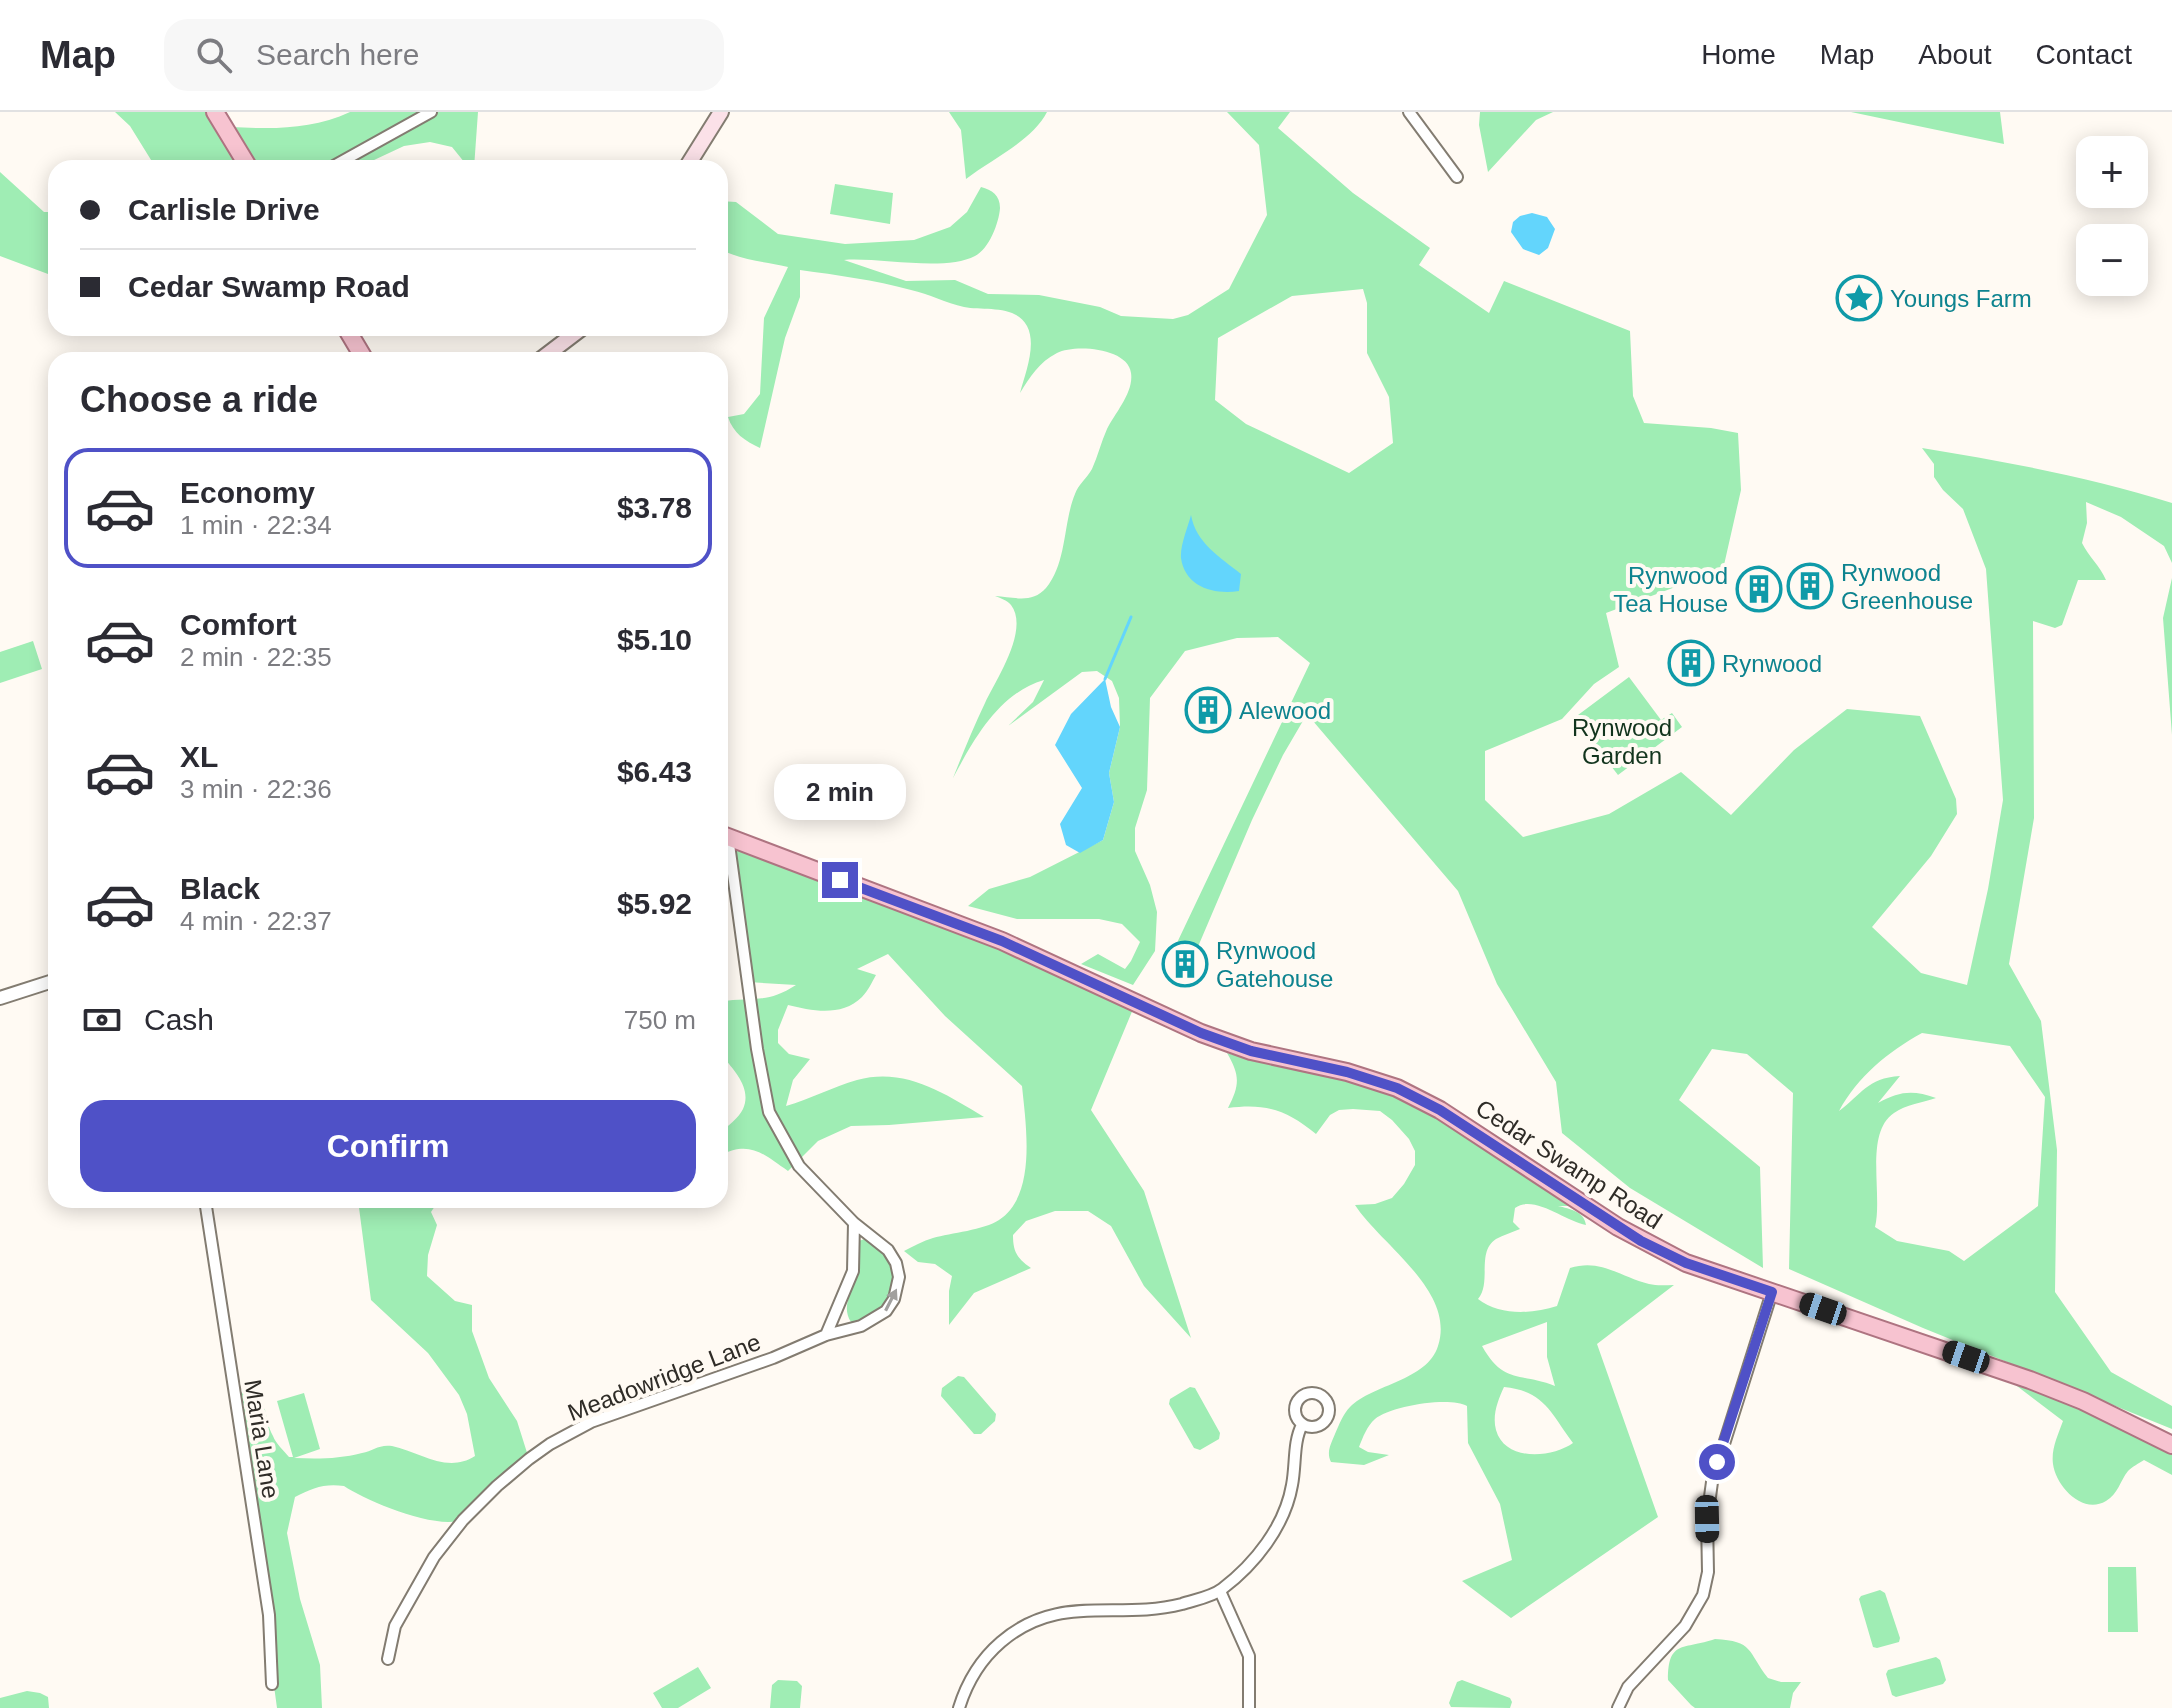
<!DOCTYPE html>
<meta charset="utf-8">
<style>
:root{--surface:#fff;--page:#f7f7f7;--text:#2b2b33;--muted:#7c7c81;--line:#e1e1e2;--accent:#4f51c7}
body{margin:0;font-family:Helvetica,sans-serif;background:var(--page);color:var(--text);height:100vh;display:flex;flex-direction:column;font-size:30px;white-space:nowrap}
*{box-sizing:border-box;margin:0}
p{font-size:26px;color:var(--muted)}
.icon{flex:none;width:44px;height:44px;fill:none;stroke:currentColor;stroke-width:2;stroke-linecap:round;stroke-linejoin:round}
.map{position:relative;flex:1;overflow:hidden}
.panel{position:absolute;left:48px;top:240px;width:680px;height:856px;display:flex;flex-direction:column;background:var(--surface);border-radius:24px;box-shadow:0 4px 20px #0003}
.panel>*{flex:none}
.banner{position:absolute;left:48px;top:48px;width:680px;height:176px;border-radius:24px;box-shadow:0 4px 20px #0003;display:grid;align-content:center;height:176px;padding:0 32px;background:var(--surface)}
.controls{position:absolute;left:2076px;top:24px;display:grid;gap:16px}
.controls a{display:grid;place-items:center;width:72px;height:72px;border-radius:16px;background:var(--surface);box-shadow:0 4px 20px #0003;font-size:40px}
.end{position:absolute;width:36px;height:36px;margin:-18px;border:10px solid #4f51c7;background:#fff;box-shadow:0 0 0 4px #fff}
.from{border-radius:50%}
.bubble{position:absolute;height:56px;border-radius:24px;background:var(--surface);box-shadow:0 4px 20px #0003;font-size:26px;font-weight:800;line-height:56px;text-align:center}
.car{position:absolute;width:24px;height:48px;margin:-24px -12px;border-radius:10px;box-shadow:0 0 6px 2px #0007;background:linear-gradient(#222 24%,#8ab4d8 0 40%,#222 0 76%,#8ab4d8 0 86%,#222 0)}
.banner b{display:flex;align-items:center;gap:28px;height:76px;font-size:30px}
.banner b+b{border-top:2px solid var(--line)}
.banner i{width:20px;height:20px;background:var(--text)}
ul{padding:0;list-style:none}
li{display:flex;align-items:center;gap:24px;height:120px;margin:0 16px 12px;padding:0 16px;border:4px solid transparent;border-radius:24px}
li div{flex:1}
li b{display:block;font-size:30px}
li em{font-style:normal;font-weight:800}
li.on{border-color:var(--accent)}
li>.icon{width:72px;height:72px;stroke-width:1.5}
h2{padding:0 32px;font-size:36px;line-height:96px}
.pay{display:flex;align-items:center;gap:20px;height:88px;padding:0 32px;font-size:30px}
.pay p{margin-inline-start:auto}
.button{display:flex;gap:16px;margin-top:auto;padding:16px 32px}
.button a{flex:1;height:92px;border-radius:24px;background:var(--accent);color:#fff;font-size:32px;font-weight:800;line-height:92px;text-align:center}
header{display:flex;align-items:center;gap:48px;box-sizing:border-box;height:112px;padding:0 40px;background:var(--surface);border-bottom:2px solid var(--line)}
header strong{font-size:38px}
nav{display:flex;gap:44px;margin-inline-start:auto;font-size:28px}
.search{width:560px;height:72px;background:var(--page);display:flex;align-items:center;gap:20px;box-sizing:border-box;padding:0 28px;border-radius:24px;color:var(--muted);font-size:30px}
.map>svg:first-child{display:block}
.green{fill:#9fedb4;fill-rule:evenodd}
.water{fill:#63d5fc}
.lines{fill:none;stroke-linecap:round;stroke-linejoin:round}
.stream{stroke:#63d5fc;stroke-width:3}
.minor-casing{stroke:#837c71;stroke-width:14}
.tertiary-casing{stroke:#837c71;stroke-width:16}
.secondary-casing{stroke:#837c71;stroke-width:18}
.primary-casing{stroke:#ae7481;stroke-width:20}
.minor{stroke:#fff;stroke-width:10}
.tertiary{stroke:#fff;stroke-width:12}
.secondary{stroke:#fbe1e8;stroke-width:14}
.primary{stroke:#f7c3d0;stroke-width:16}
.oneway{fill:#a1a09e}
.route{stroke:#4f51c7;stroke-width:10}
.labels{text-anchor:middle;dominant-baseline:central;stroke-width:8;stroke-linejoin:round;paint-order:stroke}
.culture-label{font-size:24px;fill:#0d838f;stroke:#fffaf3;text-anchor:start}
.park-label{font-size:24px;fill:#12341d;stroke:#fffaf3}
.street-label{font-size:24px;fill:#2f2c27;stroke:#fffaf3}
</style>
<header>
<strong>Map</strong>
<div class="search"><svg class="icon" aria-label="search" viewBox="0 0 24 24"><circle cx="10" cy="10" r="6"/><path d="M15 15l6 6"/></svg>Search here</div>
<nav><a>Home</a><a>Map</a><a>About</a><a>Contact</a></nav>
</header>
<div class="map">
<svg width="2172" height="1596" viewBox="0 0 2172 1596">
<rect width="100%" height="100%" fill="#fffaf3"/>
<path class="green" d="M115,0H215L249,56H156L130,14Z
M350,0H478L474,56H469L452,35L430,30L404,34L357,56H251L231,15C273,17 311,18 350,0Z
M949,0H1047C1032,29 992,47 966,67L961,18Z
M1227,0H1290L1278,16L1353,81L1430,136L1419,153L1489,201L1504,169L1630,219L1633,284L1644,311L1711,316L1738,321L1741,378L1724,453L1710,462L1606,501L1619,555L1594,572L1562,607L1485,639V688L1523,725L1609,702L1681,660L1731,703L1794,638L1847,597L1920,604L1956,687L1957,702L1931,744L1872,815L1921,861L1967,873L1988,777L2003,688L1986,457L1963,397L1943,378L1934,365V352L1922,336C2007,350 2090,365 2172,391V451L2164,434L2121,405L2086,390L2087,411L2082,431C2089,445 2100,454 2106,468H2078L2062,513L2055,516L2033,509L2034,706L2009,852L2041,909L2057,1038L2055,1180L2111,1260L2172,1294V1317L1923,1216L1789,1157L1793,981L1747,942L1712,937L1679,988L1760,1055L1763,1156L1630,1076L1562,1021L1556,970L1497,872L1458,779L1307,602L1283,643L1252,708L1194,844L1175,835L1310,551L1278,525L1237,526L1185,539L1150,586L1147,678L1135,716V739L1150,773L1157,800L1155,839L1133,873L1081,852L1098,842L1125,857L1131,849L1140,830L1122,812L1099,807H1017L968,794L989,777L1030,765L1103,728L1114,690L1109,661L1120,615L1119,586L1112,569L1097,559L1082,560L1008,614L1033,590L1044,568C999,581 974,627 953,666C963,641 973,616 985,591C995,569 1030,518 1011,493C1007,488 1000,486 995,484C1014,485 1032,492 1046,476C1067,451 1063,411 1075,382C1078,373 1087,366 1092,357C1098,344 1101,330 1107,317C1115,301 1134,280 1131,261C1128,236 1075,232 1057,241C1039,250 1030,265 1020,281C1025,262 1037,233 1027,214C1015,192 984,199 964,195C946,191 929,182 911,178C874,168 837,163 800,158V185L785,226L760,336C745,329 733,321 728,305L744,302L760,282L764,206L788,155C763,149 743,149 720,137V89L736,90L778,122L845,132L914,128L950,115L967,100L981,75C992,78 1000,83 1000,96C999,111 989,137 975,144C945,160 877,145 844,148L906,169L955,168L988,182L1039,183L1100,195L1121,204L1173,207L1188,203L1229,177L1267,103L1259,33ZM1363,177L1367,191V241L1389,285L1393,331L1349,361L1246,312L1215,288L1218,226L1292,184ZM1922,921L2010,934L2045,985L2038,1094L1964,1149L1949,1139L1897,1129L1875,1115C1883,1083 1864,1021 1894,1001C1905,993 1924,990 1936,986C1913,978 1900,979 1878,991L1900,964C1867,966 1861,983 1839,999C1858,964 1888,940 1922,921Z
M1480,0H1553L1536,8L1488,60L1479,13Z
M1851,0H2000L2004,32Z
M0,60L44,100H56V165L0,144Z
M835,72L893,81L890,112L830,102Z
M2172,466V623L2163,506Z
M33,529L42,557L0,571V540Z
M1629,565L1661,608L1672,601L1682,615L1618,663L1574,606Z
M728,725L1136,890L1091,998L1144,1079L1191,1226L1144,1174L1111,1114L1088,1099H1055L1026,1109L1013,1123C1013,1140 1017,1146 1031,1156L974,1181L949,1213V1179L952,1164L935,1152L918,1150L904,1139C914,1134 923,1129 933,1126C951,1121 984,1118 999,1108C1037,1083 1026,1014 1022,974L945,904L888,842L857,857L876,863C872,870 868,879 862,885C842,905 812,899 788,893L778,918V931L789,942L810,947L793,968L786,994C810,987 833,975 857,968C905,955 944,981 984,1005L889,1013L851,1014L818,1029L788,1059C763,1042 751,1028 720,1043V1021C726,1015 739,1006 743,997C752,977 735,959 723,945L720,946V890C752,884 765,893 796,873L748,870Z
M1227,941L1275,954L1384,976L1432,999L1542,1069L1570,1094H1558C1570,1097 1584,1099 1586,1113C1566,1110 1534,1082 1515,1096L1513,1110L1520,1117C1513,1120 1503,1123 1496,1127C1476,1140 1492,1171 1478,1187C1500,1204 1532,1202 1557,1194L1570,1156C1601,1146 1620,1165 1649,1172C1657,1174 1666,1173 1674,1173L1597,1232L1658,1405L1511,1506L1462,1469L1512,1448L1500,1392L1468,1331L1467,1294C1450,1284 1390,1294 1375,1307C1367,1314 1363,1325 1359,1335L1368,1340L1389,1343L1364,1353L1331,1350C1326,1340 1331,1332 1335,1322C1339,1313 1343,1302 1350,1295C1373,1272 1427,1269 1438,1234C1456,1179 1380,1132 1355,1093L1375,1092L1392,1086L1404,1072L1415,1053V1039L1409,1027L1392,1008L1380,999L1353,997L1339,998L1330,1003L1316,1022C1287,998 1266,991 1228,996C1240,973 1240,963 1227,941ZM1547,1210V1245L1555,1274C1520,1260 1504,1273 1482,1234ZM1504,1275C1545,1279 1551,1302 1573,1331C1552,1346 1505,1350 1496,1318C1492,1303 1498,1288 1504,1275Z
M358,1088H439L431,1100L437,1113L428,1143L427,1164L455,1189L472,1193V1219L489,1266L517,1309L529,1347C510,1365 487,1391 466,1406C442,1421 366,1389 344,1374C325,1371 312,1376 295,1385L287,1421L300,1487L320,1553L322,1596H277L234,1279C275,1286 260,1299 273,1324C276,1332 284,1339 289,1345H293L277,1289L304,1281L320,1337L294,1346C318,1347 339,1347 362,1341C373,1339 379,1332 392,1334C420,1340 447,1362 475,1344L467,1302L459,1283L428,1241L371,1188Z
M867,1126C910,1146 899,1210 851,1210C840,1193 854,1178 857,1161C859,1150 858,1140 859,1129Z
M1992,1255L2172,1333V1363L2144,1348C2139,1351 2132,1355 2128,1359C2120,1369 2118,1382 2106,1389C2082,1403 2056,1374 2053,1352C2051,1337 2058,1323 2063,1309Z
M958,1264L964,1265L996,1302L995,1309L981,1322H974L941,1284L942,1276Z
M1190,1275L1195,1276L1220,1321L1219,1327L1200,1338L1194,1336L1169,1292L1170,1287Z
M2108,1455H2136L2138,1520H2108Z
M1880,1478L1885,1481L1900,1526L1899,1530L1877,1536L1873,1535L1859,1487L1861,1484Z
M1715,1527C1754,1529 1747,1539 1768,1566L1781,1570H1801L1793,1581L1790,1596H1695L1691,1593L1668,1568C1668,1527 1684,1538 1715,1527Z
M1936,1545L1940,1548L1946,1568L1943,1572L1896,1585L1892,1583L1886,1562L1888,1558Z
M698,1555L711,1576L678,1596H662L653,1581Z
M778,1568L797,1569L802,1574L800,1596H770L772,1573Z
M1462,1568L1510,1586L1512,1590L1510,1596L1451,1595L1449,1591L1457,1570Z
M27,1579L40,1581L48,1585L49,1596H0V1586Z"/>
<path class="water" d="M1532,101L1547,105L1555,117L1548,136L1539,143L1523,137L1511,120L1513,110L1520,104Z
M1191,403C1196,431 1220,445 1241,462L1239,479C1214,483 1185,475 1181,446C1180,433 1188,415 1191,403Z
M1105,567L1111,595L1120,615L1109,661L1114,690L1103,728L1080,741L1066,733L1060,712L1082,676L1055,633L1071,602Z"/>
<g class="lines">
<path class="stream" d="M1105,567L1131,505"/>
<g class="minor-casing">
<path id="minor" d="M1409,0L1457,65
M330,56L431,0
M205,1088L269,1503L272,1572
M826,1223L853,1159L854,1111
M1295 1298a17 17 0 1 1 34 0a17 17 0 1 1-34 0Z
M1220,1479L1249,1544V1596
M388,1547L395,1514L434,1445L463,1408L497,1374L529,1347L550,1332L591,1310L773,1246L826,1223L861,1214L886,1199L894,1187L899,1165L896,1151L888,1138L854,1111L799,1054L769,1000L757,937L728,725
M959,1596C967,1570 980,1548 1001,1530C1059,1480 1116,1509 1182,1492C1194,1488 1212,1485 1222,1477C1255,1452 1285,1414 1292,1373C1296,1353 1293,1330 1302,1313
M1618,1596L1628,1575L1685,1514L1703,1483L1708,1460L1707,1407L1712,1370L1772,1180"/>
</g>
<g class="tertiary-casing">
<path id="tertiary" d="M0,886L56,868"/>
</g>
<g class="secondary-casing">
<path id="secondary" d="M686,56L721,0
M540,248L582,216"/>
</g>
<g class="primary-casing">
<path id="primary" d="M215,0L249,56
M346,216L365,248
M720,722L1002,829L1201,921L1251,939L1347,960L1397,976L1440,998L1618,1115L1686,1151L2030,1268L2083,1289L2172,1333"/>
</g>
<use href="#minor" class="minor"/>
<use href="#tertiary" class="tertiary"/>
<use href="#secondary" class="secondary"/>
<use href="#primary" class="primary"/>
</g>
<defs><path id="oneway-solid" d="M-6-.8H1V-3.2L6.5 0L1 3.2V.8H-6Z" transform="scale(2)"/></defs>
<use class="oneway" href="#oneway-solid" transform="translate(891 1188) rotate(-63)"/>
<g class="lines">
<path class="route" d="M840,768L1002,829L1201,921L1251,939L1347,960L1397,976L1440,998L1641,1129L1686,1151L1772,1180L1717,1350"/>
</g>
<defs>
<g id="sight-ring" transform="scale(2.3)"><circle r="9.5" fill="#fffaf3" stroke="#0f9aa8" stroke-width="1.5"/><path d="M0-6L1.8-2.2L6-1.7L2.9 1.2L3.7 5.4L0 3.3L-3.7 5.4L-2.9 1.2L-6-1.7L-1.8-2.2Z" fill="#0f9aa8"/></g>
<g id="building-ring" transform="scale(2.3)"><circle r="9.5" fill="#fffaf3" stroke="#0f9aa8" stroke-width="1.5"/><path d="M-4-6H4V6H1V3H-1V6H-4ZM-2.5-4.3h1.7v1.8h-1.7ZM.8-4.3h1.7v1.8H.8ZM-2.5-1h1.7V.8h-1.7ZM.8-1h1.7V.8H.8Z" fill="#0f9aa8"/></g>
</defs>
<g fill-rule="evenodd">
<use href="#sight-ring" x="1859" y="186"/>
<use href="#building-ring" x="1810" y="474"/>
<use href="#building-ring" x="1759" y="477"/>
<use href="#building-ring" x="1691" y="551"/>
<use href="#building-ring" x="1208" y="598"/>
<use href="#building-ring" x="1185" y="852"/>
</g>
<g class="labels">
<g class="culture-label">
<text x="1890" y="186">Youngs Farm</text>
<text x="1841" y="460">Rynwood<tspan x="1841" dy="28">Greenhouse</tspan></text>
<text x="1728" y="463" text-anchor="end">Rynwood<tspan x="1728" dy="28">Tea House</tspan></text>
<text x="1722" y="551">Rynwood</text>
<text x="1239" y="598">Alewood</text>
<text x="1216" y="838">Rynwood<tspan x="1216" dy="28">Gatehouse</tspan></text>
</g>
<g class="park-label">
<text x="1622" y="615">Rynwood<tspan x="1622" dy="28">Garden</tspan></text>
</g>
<g class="street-label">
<text transform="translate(1569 1052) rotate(33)">Cedar Swamp Road</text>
<text transform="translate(664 1265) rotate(-21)">Meadowridge Lane</text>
<text transform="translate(262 1327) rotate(81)">Maria Lane</text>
</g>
</g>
</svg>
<div class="controls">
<a>+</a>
<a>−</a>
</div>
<i class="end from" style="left:1717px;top:1350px"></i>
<i class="end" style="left:840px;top:768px"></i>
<div class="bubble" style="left:774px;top:652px;width:132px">2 min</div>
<i class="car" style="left:1823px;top:1197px;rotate:289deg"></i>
<i class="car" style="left:1966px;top:1245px;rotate:289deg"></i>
<i class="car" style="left:1707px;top:1407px;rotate:179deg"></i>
<div class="banner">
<b><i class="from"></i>Carlisle Drive</b>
<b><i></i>Cedar Swamp Road</b>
</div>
<section class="panel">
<h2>Choose a ride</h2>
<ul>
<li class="on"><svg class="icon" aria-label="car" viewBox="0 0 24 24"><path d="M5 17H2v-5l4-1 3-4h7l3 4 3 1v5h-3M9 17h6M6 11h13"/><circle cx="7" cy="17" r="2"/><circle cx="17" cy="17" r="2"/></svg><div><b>Economy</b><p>1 min · 22:34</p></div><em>$3.78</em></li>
<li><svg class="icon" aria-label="car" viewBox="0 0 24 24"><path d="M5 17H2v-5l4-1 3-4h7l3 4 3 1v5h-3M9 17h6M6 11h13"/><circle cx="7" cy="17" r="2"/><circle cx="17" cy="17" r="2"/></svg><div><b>Comfort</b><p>2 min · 22:35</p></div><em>$5.10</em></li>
<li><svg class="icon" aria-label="car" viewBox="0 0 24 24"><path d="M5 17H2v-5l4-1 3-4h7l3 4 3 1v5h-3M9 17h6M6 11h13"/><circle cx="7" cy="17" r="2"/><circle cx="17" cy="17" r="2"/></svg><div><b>XL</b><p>3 min · 22:36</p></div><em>$6.43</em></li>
<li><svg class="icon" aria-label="car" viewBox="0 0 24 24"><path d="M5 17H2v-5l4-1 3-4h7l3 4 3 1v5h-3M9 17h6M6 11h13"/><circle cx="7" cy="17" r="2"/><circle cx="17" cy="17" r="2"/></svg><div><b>Black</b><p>4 min · 22:37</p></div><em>$5.92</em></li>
</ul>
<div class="pay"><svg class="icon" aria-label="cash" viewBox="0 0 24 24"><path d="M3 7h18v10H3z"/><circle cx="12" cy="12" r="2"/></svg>Cash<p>750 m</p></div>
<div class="button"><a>Confirm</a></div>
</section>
</div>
